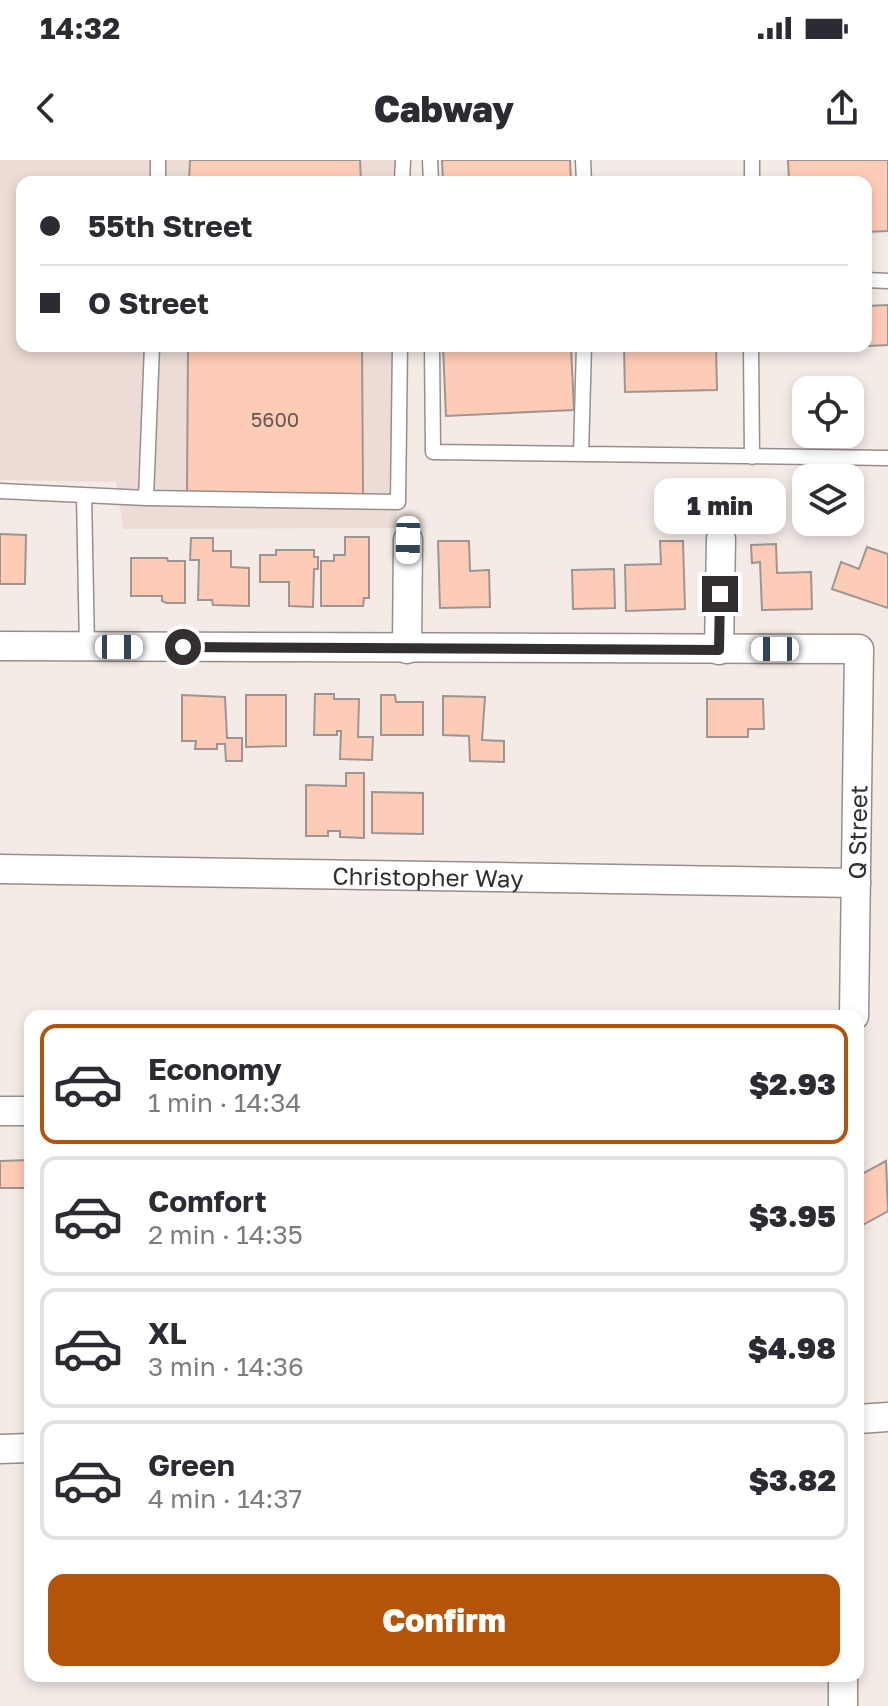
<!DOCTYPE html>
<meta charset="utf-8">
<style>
:root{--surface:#fff;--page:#f2f2f3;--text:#2b2b33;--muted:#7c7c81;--line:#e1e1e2;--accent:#b45309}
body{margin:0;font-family:"Golos Text",sans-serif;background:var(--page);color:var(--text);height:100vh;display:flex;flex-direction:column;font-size:30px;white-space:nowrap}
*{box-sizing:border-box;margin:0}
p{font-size:26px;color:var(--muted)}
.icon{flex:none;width:44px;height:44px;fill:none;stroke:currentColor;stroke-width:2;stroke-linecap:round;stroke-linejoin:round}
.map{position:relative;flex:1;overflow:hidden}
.panel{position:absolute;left:24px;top:850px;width:840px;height:672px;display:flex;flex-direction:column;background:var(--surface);border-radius:16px;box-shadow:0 4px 12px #0003}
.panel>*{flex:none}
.banner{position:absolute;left:16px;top:16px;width:856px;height:176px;border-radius:16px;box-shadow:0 4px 12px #0003;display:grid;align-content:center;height:176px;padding:0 24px;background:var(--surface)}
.buttons{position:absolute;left:792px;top:216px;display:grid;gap:16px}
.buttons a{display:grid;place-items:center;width:72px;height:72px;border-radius:16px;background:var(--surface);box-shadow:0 4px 12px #0003;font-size:40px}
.end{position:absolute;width:36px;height:36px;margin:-18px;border:10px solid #332f2e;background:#fff;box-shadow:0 0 0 4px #fff}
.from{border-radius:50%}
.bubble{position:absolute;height:56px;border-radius:16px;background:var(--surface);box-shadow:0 4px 12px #0003;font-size:26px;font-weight:800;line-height:56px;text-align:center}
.car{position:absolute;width:24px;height:48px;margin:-24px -12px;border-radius:10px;box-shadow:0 0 6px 2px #0007;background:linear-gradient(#fff 24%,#345 0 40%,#fff 0 76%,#345 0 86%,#fff 0)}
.banner b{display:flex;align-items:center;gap:28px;height:76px;font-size:30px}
.banner b+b{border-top:2px solid var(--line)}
.banner i{width:20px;height:20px;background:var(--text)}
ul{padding:14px 0 0;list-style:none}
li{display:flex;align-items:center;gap:24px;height:120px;margin:0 16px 12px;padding:0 8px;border:4px solid var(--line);border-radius:16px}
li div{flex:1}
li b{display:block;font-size:30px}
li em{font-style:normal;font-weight:800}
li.active{border-color:var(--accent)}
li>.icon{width:72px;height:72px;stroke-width:1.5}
.primary-button{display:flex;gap:16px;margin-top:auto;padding:16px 24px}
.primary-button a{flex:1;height:92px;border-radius:16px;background:var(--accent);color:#fff;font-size:32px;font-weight:800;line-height:92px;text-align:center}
.status{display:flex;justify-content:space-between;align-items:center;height:56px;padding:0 40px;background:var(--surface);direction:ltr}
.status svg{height:22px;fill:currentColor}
header{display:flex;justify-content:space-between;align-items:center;height:104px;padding:0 24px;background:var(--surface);font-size:36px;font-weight:800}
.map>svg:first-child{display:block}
.built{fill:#eddcd6}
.building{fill:#feccb6;stroke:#9d9591;stroke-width:2}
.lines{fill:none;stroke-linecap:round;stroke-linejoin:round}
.lane-casing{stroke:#978e8b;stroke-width:17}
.street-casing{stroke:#978e8b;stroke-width:31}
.lane{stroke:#fff;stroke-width:14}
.street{stroke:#fff;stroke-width:28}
.route{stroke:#332f2e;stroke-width:10}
.labels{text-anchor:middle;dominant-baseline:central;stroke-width:6;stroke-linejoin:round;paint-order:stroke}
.number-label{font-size:20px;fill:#665650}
.street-label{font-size:24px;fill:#332f2e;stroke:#fff}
</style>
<div class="status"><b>14:32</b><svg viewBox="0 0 49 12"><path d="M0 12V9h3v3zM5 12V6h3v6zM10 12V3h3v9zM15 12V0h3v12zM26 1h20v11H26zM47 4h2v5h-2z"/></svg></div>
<header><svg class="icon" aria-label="back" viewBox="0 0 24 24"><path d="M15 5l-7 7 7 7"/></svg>Cabway<svg class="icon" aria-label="share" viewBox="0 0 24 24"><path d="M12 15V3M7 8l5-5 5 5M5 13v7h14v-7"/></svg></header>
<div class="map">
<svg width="888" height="1546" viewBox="0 0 888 1546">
<rect width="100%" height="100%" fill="#f4ebe7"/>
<path class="built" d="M0,0H396V22H22V186H396V368L123,369L116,322L0,320Z"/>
<path class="building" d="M190,0H360L361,22H189Z
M442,0H570L571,22H443Z
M788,0H888V71L866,72V22H789Z
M888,145V185L789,190L788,186H866V146Z
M188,186H362L363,334L187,332Z
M443,186H571L574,250L446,256Z
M624,186H716L717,230L625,232Z
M0,374L26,375L25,424H0Z
M345,377H369V438H364L363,446H321V401H334V395H345Z
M191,378H213V391H231V407L249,408V446L213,445L212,440H198L199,400H190Z
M438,381H469L470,411L489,410L490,447L440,448Z
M660,381H683L685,449L626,451L625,405L661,404Z
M776,384L777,413L811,412L812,449L762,450L760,402L752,403L751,385Z
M867,387L888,394V448L832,429L841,402L859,409Z
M276,390H314V397H318V409H314L313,447L289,446V422H260V395H276Z
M131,398H167L168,401H185V443H167L162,441V436H131Z
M614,409L615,448L573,449L572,410Z
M315,534H334V539H359L358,577H373L372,600L340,599L341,571H337V575H314Z
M182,535L225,537L227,578H242V601H226L225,584H217V589H195L196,581H182Z
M246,535H286V586L246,587Z
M381,535H395L396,542H423V575H381Z
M443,536L485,537L482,580L504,581V602L470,601L469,576L443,575Z
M707,539H763L764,569H748V577H707Z
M346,613H364V678L340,677V671H328V676H306V625L346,626Z
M372,632L423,633V674L372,673Z
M30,1000V1028H0V1001Z
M886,1001L888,1051L861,1066L858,1061V1016Z"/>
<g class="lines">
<g class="lane-casing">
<path id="lane" d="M430,0L431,22
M583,0L584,22
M158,22V0
M402,22L403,0
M752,22V0
M866,120L888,121
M432,186L433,292L888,298
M751,186L752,297
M581,294L584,186
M0,331L146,338L398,342L400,186
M84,335L87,487
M146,338L152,186"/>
</g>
<g class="street-casing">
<g id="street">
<path d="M0,486L859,489L854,856"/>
<path d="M407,489L408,380"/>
<path d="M719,490L721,379"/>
<path id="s1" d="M0,709L856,723"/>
<path d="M0,951H30"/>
<path d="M858,1259L888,1257"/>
<path d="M0,1289L30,1288"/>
<path d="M843,1546V1516"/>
</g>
</g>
<use href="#lane" class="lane"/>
<use href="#street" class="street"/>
</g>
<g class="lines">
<path class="route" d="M183,487L719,490L720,434"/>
</g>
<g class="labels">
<g class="number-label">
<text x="275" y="259">5600</text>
</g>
<g class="street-label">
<text transform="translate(857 672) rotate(-89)">Q Street</text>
<text stroke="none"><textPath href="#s1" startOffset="428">Christopher Way</textPath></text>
</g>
</g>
</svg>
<div class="buttons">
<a><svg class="icon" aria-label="locate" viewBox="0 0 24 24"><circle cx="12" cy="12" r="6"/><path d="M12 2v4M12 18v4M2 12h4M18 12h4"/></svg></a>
<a><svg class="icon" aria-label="layers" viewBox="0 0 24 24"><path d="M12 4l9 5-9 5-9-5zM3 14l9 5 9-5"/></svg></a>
</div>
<i class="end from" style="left:183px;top:487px"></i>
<i class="end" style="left:720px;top:434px"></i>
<div class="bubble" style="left:654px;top:318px;width:132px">1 min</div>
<i class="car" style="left:408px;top:380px;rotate:181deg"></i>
<i class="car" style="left:119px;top:487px;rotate:90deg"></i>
<i class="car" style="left:775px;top:489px;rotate:270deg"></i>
<div class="banner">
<b><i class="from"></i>55th Street</b>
<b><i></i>O Street</b>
</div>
<section class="panel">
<ul>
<li class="active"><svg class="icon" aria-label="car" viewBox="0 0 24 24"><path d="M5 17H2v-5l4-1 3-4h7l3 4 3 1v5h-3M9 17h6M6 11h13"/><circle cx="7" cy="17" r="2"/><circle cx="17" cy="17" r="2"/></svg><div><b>Economy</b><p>1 min · 14:34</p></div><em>$2.93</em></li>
<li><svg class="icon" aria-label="car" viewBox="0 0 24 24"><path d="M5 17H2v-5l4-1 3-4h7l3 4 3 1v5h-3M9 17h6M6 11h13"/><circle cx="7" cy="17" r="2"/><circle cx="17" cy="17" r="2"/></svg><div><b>Comfort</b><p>2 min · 14:35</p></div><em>$3.95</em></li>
<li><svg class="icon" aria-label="car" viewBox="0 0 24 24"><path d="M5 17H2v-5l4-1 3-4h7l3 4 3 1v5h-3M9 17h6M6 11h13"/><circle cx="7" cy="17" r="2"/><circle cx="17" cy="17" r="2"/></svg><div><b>XL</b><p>3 min · 14:36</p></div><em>$4.98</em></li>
<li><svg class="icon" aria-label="car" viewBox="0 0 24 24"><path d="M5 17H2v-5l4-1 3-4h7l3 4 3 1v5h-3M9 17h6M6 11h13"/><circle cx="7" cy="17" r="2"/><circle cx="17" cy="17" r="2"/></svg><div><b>Green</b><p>4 min · 14:37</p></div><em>$3.82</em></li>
</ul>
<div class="primary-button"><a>Confirm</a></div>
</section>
</div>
